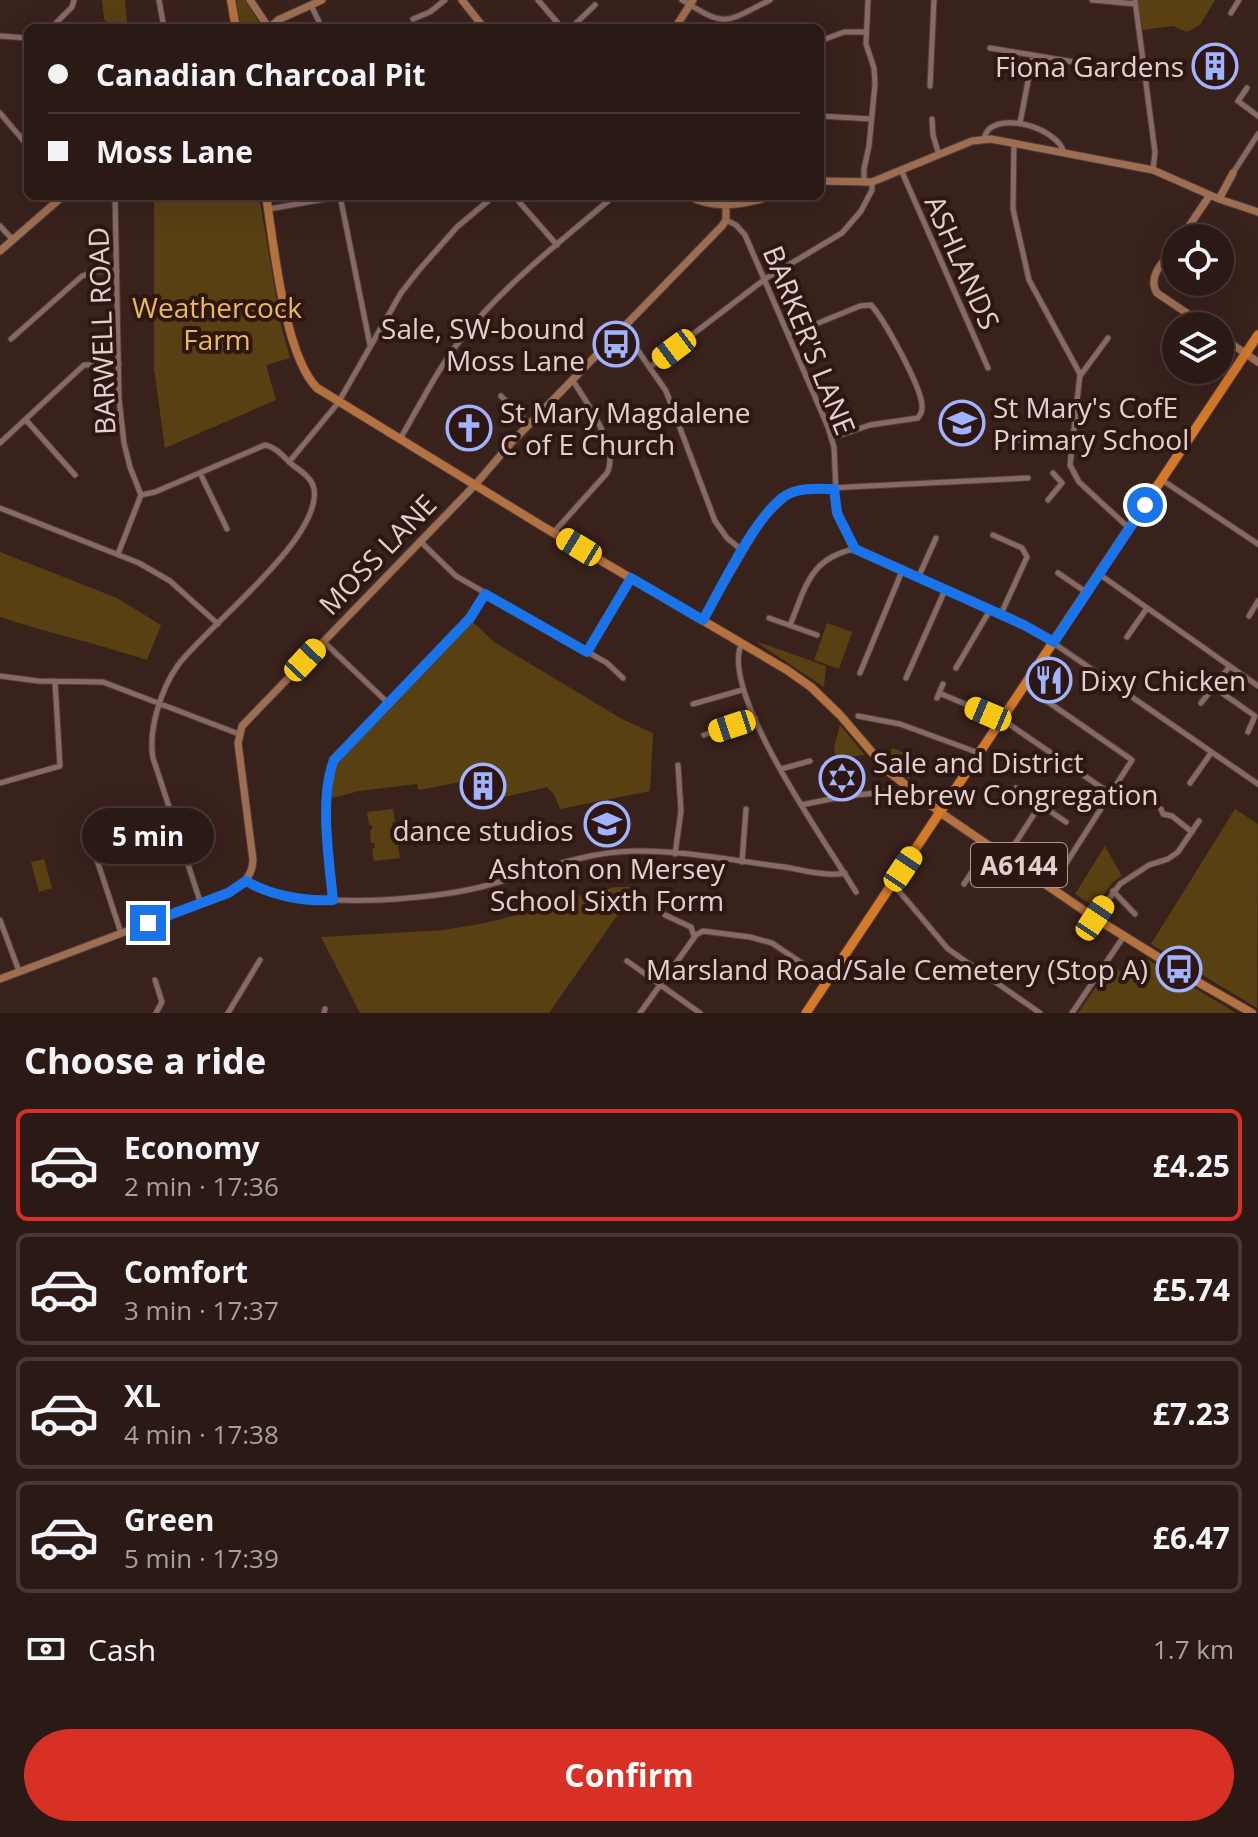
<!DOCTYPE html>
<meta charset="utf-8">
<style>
:root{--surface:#2b1915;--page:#372622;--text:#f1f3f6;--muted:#a6a0a0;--line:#473834;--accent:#d93025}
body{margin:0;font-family:"Open Sans",sans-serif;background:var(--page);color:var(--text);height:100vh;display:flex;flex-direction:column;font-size:30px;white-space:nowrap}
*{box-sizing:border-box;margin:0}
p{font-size:26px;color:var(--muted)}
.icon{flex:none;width:44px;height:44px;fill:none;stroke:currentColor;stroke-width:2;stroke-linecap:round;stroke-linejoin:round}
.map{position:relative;height:1013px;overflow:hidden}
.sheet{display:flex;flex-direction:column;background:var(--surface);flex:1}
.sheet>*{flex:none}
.top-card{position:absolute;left:24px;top:24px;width:800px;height:176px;border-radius:12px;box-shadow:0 8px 32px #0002,0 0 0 2px var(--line);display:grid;align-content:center;height:176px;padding:0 24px;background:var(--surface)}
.buttons{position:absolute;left:1162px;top:224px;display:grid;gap:16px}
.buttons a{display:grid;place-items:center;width:72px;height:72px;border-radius:50%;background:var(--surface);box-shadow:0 8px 32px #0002,0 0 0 2px var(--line);font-size:40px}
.end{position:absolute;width:36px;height:36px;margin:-18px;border:10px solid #1a73e8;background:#fff;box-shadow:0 0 0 4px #fff}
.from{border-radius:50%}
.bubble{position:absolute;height:56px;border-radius:28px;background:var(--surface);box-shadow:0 8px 32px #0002,0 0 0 2px var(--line);font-size:26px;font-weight:700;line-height:56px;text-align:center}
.car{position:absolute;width:24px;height:48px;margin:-24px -12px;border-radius:10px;box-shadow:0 0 6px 2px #0007;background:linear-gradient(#f5c518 24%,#345 0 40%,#f5c518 0 76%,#345 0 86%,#f5c518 0)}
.top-card b{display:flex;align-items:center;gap:28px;height:76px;font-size:30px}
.top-card b+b{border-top:2px solid var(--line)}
.top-card i{width:20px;height:20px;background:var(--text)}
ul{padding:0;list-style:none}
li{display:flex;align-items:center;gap:24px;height:112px;margin:0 16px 12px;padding:0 8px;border:4px solid var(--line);border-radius:12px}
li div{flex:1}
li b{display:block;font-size:30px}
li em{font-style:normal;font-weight:700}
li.current{border-color:var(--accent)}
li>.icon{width:72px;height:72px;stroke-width:1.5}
h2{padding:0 24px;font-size:36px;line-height:96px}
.pay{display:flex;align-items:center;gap:20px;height:88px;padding:0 24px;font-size:30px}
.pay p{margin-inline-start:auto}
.cta{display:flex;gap:16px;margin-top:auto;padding:16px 24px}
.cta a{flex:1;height:92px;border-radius:48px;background:var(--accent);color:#fff;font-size:32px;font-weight:700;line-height:92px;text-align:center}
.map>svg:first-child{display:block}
.green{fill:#584013}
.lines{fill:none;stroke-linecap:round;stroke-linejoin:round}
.street-casing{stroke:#513e3a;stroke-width:7}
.secondary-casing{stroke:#513e3a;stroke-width:9}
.primary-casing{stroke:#513e3a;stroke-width:10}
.highway-casing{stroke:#513e3a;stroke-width:11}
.street{stroke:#876a64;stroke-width:5}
.secondary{stroke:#9e6e53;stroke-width:7}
.primary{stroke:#b57241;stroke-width:8}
.highway{stroke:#d4782a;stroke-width:9}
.route{stroke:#1a73e8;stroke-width:10}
.labels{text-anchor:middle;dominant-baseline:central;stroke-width:8;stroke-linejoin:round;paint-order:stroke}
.shield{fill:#2e1713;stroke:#ab9995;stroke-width:2}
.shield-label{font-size:26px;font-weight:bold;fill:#e1d1cd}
.poi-label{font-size:28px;fill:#e1d1cd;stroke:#2e1713;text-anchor:start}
.street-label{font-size:28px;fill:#e1d1cd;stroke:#2e1713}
.park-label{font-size:28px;fill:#e8b864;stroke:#2e1713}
</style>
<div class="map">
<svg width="1258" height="1013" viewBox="0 0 1258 1013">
<rect width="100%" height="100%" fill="#39211c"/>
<path class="green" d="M102,0H125L127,21L119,28H111L104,19Z
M236,0H245L261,26L259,28H241Z
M1138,0H1215L1200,25L1187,32L1173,26L1142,30Z
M154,196H259L281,325L290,358L266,365L276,400L165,448L154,369Z
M0,552L117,598L161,625L147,660C98,644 49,633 0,617Z
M473,622L494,642L622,719L653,733L650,791L560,809L554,794L547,787L500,798L493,767L468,774L466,781L419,790L417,784L359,791L332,798L333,776L339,762Z
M827,623L852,632L839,669L814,660Z
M755,641L826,666L824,687Z
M840,725L865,755L836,758L834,748Z
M892,748L918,758L909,779L889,759Z
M393,809L395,822L392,823L393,827H396L397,840H395V845H398L400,858L374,861L372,849L375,848L374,843H371L370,830L372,829V825H369L367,812Z
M1235,809L1258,824L1257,1008L1151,944Z
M1105,846L1122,876L1112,883L1098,903L1090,904L1075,894Z
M44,859L52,888L39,892L31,862Z
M616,887H637L549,1013H360L321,937L444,930L485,923L525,913L556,901Z
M1147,959L1226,1007L1236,1013H1078L1111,965L1123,973L1136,969Z"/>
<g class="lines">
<g class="street-casing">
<path id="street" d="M159,0L164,28
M538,0L562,28
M682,0C727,28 724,23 770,0
M1092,0L1136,4
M1135,0L1155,152L1153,170
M311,5L322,28
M1231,13L1239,0
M413,19L430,12L445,0
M51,28L72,7L74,0
M571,28L595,5
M0,36L28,38
M820,41L844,32H865
M990,48L1074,62
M930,86L934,0
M1247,88L1238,101L1258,116
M0,113L28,146
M820,116L872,119
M932,119L933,135L939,155
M1020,123L1033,55
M984,139C989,108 1058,126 1064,153
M1014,143L1013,209L1029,280L1080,374L1070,465L1079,482L1129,528
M902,172L988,368
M1233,173L1258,134
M864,183V169L869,146L875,84L874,68L866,44L868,0
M115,196L119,399L124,443L130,467L141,495L118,554
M340,196L370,345
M514,196L557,245
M269,209L342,196
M726,220L736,225L745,235L828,427L834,447L837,513L855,549L1039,633L1258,784
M0,226L13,240
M623,329L666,391L715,521L727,538L743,551
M789,335L860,306L871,305C884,319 922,388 922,406C922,413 921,413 918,418L870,425L832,438
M11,339L82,276L97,271H117
M650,367L765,279L842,233L861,211L872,190V182
M1080,376L1108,338
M501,396L529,424
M26,420L75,475
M998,430L1001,442L1062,436L1072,441
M400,439C420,405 437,370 461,339C505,284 561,241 614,196
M0,443L84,365L119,364
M289,462L338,403L401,293L419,270L457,227L494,196
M200,473L227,529
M1162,480L1258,544
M141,495L155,492L265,445C277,447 285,459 294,466C302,472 312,478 314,489C322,539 207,626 178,665C161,689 148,730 153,758L201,904
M1048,500L1062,483L1053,473
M0,508L139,563L170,581L218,624
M554,532L607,473C620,449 586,401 573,381
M993,535L1022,548L1027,557L1001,614
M420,541L456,576L607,663L623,678
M1058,573L1086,592
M1099,574L1258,686
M918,578L936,538
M1249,616L1258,601
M769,618L817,635
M703,620L763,519L788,495L809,489L1028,478
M790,625C806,587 809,559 854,549
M1127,637L1147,608
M324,642L388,703
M742,643C717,690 829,847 856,892
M587,652L631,578
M956,668L990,610
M860,673L902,571
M0,676L38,681L103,682L239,734
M906,678L945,590
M1025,686L1132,760L1051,887
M1215,688L1255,716L1248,732
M939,693L1003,720L1111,794
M937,698L943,684
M1201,703L1230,666
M693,704L742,690
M858,716L900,724L979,753
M704,735L755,718
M781,769L810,761
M0,783L60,766L55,681
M1190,783L1211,753
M1016,788L1066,822
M801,805L846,796L886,792
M1161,809L1163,814L1172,816L1192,832
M93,848L121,933
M675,854L681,811L678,765
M1007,856L1040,805
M742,862L746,809
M246,881C297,911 428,901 485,886C534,873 582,852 633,851C683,850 735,861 785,867C803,870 827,877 845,873
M893,884L948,949L1040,1013
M964,884L990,845
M1113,891L1135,914
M333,900C329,859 319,798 334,760L470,618L485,594
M665,915L691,927L694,936
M1095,918L1120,884L1149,865L1168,859L1178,852L1199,821
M0,920L19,971
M627,961L700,1013
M155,980L162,1002L156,1013
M228,1013L260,960
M324,1013L325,1009
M640,1013L696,935L703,931L750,937L772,943L827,980
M1072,1013L1124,936"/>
</g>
<g class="secondary-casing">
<path id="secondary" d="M250,0L269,28
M462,0L484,28
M269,28L278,20L322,0
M675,28L693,0
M820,181L872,182L972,141L991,139L1153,170L1219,199L1258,212
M688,196C715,210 744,205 772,196
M1219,199L1233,173
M1181,238L1210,195
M1176,245C1166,259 1146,276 1157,293L1206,326
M0,251L63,196
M1220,336L1258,362
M0,979L228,893C242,885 252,878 253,860L238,743L242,726L475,485L511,443L722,226L726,220V205"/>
</g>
<g class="primary-casing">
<path id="primary" d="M231,0L236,28
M266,196C274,244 284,355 317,388L542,526L787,670L811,687L840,715L888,771L941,813L1095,918L1203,985L1252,1013"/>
</g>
<g class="highway-casing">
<path id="highway" d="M806,1013L1258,335"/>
</g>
<use href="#street" class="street"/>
<use href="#secondary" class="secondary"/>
<use href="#primary" class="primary"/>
<use href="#highway" class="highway"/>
</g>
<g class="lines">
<path class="route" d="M148,923L228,893L246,881C270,895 304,902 333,900C329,859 319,798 334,760L470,618L485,594L587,652L631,578L703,620C721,588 756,515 785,496C799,487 818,489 834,489L837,513L855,549L1024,625L1054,642L1145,505"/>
</g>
<defs>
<g id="building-ring" transform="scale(2.3)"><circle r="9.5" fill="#2e1713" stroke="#a1b3fd" stroke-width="1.5"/><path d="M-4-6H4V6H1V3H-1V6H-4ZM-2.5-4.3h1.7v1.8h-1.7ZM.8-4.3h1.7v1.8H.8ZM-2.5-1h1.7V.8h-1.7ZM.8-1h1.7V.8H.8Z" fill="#a1b3fd"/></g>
<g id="bus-ring" transform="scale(2.3)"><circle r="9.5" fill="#2e1713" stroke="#a1b3fd" stroke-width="1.5"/><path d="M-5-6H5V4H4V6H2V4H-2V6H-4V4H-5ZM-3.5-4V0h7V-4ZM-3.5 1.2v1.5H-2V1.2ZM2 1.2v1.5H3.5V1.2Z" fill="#a1b3fd"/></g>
<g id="school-ring" transform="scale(2.3)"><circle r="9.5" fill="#2e1713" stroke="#a1b3fd" stroke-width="1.5"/><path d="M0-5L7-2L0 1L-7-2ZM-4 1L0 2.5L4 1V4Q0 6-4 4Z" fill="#a1b3fd"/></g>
<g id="church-ring" transform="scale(2.3)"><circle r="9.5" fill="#2e1713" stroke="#a1b3fd" stroke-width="1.5"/><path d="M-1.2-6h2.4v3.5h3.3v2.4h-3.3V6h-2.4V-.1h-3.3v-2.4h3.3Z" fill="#a1b3fd"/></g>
<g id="restaurant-ring" transform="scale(2.3)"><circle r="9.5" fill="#2e1713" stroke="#a1b3fd" stroke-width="1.5"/><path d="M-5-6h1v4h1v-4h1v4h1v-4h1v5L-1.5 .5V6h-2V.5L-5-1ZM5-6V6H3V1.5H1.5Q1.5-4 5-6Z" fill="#a1b3fd"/></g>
<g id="synagogue-ring" transform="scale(2.3)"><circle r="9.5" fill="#2e1713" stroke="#a1b3fd" stroke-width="1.5"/><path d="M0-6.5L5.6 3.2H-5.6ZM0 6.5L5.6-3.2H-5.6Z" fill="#a1b3fd"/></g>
<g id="university-ring" transform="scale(2.3)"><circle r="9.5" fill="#2e1713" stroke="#a1b3fd" stroke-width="1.5"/><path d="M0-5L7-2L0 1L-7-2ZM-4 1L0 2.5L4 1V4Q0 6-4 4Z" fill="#a1b3fd"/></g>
</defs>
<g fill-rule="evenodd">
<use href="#building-ring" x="1215" y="66"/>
<use href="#bus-ring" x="616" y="344"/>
<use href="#school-ring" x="962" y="423"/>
<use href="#church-ring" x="469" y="428"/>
<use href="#restaurant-ring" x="1049" y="680"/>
<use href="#synagogue-ring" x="842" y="778"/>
<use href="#building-ring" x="483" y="786"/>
<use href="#university-ring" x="607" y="824"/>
<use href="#bus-ring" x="1179" y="969"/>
</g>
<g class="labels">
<rect class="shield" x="971" y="843" width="96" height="44" rx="6"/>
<g class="shield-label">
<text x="1019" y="865">A6144</text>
</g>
<g class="poi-label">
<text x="1184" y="66" text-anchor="end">Fiona Gardens</text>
<text x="585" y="328" text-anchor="end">Sale, SW-bound<tspan x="585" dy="32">Moss Lane</tspan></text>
<text x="993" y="407">St Mary's CofE<tspan x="993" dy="32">Primary School</tspan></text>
<text x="500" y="412">St Mary Magdalene<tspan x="500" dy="32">C of E Church</tspan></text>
<text x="1080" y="680">Dixy Chicken</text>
<text x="873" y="762">Sale and District<tspan x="873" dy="32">Hebrew Congregation</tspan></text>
<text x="483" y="830" text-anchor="middle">dance studios</text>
<text x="607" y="868" text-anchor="middle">Ashton on Mersey<tspan x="607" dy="32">School Sixth Form</tspan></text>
<text x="1148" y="969" text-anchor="end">Marsland Road/Sale Cemetery (Stop A)</text>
</g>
<g class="street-label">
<text transform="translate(963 262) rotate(66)">ASHLANDS</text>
<text transform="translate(101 331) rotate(-92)">BARWELL ROAD</text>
<text transform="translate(810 340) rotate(68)">BARKER'S LANE</text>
<text transform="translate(377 554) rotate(-46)">MOSS LANE</text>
</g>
<g class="park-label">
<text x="217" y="307">Weathercock<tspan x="217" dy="32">Farm</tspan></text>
</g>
</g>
</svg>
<div class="buttons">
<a><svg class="icon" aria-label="locate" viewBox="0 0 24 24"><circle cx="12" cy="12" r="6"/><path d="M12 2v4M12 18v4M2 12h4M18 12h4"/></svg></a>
<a><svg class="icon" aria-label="layers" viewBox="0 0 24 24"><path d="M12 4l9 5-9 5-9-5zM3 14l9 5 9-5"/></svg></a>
</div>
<i class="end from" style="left:1145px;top:505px"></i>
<i class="end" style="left:148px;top:923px"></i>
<div class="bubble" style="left:82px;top:808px;width:132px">5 min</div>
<i class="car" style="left:674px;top:349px;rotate:233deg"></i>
<i class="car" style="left:579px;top:547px;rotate:301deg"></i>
<i class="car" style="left:305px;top:660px;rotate:43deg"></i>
<i class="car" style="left:988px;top:714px;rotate:293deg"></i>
<i class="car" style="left:732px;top:726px;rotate:252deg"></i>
<i class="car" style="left:903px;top:869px;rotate:34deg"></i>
<i class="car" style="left:1095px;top:918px;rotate:34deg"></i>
<div class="top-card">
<b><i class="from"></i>Canadian Charcoal Pit</b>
<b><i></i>Moss Lane</b>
</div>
</div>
<section class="sheet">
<h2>Choose a ride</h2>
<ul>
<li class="current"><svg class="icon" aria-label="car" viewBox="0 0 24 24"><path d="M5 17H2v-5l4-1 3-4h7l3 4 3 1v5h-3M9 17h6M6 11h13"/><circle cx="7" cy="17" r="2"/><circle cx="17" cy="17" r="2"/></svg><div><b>Economy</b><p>2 min · 17:36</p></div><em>£4.25</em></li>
<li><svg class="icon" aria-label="car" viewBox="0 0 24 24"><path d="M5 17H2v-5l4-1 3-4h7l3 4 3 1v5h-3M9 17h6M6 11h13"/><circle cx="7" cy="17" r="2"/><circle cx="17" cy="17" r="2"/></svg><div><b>Comfort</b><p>3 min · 17:37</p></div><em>£5.74</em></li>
<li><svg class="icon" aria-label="car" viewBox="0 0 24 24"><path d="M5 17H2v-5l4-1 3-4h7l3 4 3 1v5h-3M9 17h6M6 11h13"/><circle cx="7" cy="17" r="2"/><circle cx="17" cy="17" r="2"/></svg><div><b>XL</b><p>4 min · 17:38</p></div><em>£7.23</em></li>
<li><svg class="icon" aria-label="car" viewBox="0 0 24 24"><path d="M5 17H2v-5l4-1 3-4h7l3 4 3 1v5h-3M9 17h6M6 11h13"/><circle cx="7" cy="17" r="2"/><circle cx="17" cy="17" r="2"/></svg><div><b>Green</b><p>5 min · 17:39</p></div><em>£6.47</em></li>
</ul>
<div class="pay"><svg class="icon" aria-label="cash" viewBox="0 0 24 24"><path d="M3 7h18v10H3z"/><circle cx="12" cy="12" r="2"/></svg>Cash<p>1.7 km</p></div>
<div class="cta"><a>Confirm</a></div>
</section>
